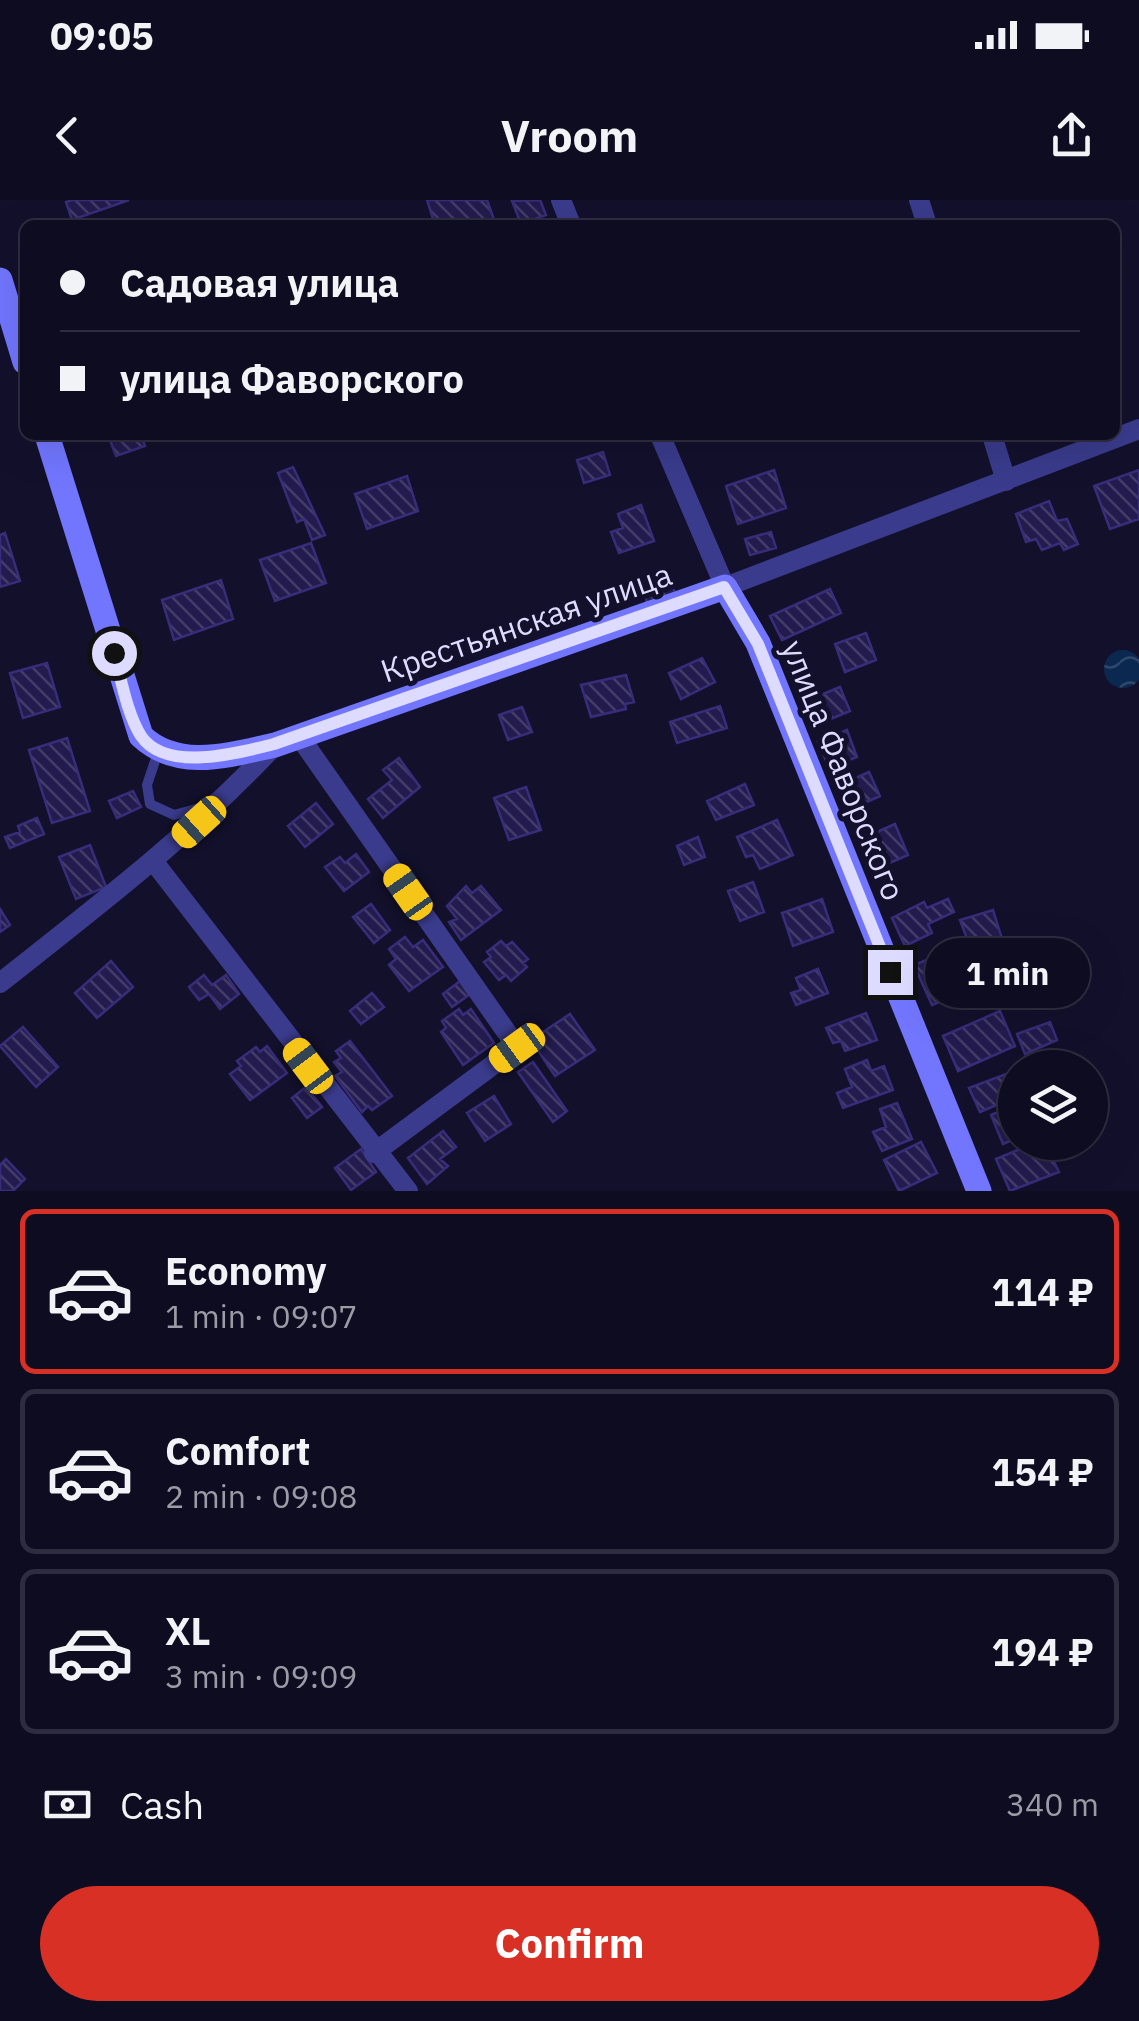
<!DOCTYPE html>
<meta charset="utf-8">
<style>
:root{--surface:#0e0c21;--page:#1c1a2e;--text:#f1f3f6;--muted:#9b9ba5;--line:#2e2c3f;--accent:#d93025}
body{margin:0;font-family:"IBM Plex Sans",sans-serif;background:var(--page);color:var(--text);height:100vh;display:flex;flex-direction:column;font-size:38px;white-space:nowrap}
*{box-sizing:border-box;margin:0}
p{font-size:32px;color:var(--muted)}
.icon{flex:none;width:55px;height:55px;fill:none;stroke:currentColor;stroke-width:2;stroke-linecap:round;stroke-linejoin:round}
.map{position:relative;height:991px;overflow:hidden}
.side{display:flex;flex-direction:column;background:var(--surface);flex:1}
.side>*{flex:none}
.guide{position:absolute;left:20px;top:20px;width:1100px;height:220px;border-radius:15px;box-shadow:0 10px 40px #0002,0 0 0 2px var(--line);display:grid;align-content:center;height:220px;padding:0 40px;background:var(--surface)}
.controls{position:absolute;left:998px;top:850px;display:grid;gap:20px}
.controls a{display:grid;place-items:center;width:110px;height:110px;border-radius:50%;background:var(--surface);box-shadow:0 10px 40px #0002,0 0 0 2px var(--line);font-size:50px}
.end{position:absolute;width:45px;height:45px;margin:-22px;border:12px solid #dddbff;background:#111;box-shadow:0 0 0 5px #111}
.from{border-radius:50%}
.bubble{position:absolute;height:70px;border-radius:35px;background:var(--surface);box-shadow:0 10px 40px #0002,0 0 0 2px var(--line);font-size:32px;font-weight:700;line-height:70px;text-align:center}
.car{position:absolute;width:30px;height:60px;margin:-30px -15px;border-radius:12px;box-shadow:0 0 8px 2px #0007;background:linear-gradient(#f5c518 24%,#345 0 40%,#f5c518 0 76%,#345 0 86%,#f5c518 0)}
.guide b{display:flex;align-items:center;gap:35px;height:95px;font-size:38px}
.guide b+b{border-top:2px solid var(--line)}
.guide i{width:25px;height:25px;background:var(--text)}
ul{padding:18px 0 0;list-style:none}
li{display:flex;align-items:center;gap:30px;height:165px;margin:0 20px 15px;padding:0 20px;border:5px solid var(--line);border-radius:15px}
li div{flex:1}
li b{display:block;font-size:38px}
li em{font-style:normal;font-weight:700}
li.active{border-color:var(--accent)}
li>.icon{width:90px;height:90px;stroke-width:1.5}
.pay{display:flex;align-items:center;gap:25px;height:110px;padding:0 40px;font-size:38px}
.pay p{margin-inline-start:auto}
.primary-button{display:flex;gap:20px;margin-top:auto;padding:20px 40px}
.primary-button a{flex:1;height:115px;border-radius:60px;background:var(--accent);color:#fff;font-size:40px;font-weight:700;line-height:115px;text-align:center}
.status{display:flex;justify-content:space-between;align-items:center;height:70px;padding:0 50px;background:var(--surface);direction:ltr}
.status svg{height:28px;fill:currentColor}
header{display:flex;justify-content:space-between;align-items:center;height:130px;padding:0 40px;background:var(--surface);font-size:45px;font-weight:700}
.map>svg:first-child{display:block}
.water{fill:url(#water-waves)}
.building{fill:url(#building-back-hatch);stroke:#382d7a;stroke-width:2.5}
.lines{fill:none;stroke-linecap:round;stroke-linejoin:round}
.lane{stroke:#3a3b8c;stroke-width:10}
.street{stroke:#3a3b8c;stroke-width:20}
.secondary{stroke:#7276ff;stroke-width:25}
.route{stroke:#dddbff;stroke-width:12}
.labels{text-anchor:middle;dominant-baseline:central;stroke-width:10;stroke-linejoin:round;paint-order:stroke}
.street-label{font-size:32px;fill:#dddbff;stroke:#13102c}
</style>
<div class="status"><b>09:05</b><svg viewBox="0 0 49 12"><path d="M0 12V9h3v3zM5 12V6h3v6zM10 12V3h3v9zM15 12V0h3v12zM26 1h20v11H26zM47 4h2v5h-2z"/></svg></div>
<header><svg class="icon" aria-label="back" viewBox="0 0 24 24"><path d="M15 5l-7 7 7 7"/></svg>Vroom<svg class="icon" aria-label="share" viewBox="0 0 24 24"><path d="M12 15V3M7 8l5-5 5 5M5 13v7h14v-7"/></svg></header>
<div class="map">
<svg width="1139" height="991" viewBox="0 0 1139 991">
<defs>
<pattern id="water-waves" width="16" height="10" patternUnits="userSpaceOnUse" patternTransform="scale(2.5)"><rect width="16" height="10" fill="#0b2850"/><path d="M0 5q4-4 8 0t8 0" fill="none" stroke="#2e476a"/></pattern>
<pattern id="building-back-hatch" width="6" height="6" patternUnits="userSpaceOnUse" patternTransform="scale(2.5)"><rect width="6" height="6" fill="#231b4d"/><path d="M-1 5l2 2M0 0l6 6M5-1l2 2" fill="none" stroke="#423c68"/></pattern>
</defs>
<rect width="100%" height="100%" fill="#13102c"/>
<path class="water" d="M1104 469a19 19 0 1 1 38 0a19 19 0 1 1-38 0Z"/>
<path class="building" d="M72,0H129L72,20L66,2Z
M427,0H487L496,25H435Z
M540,0L546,15L521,24L512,1Z
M108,235H141L145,246L116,256Z
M603,252L610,275L584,283L577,260Z
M293,267L325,335L312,340L304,319L297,322L278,273Z
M774,270L786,308L738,324L726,286Z
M1139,270V319L1110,329L1094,286Z
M407,276L418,311L367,329L355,294Z
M1049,301L1057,321L1067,319L1078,344L1064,350L1060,343L1042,350L1036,339L1026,342L1016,314Z
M641,305L654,341L619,353L611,332L623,328L618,314Z
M771,332L776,348L750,355L745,339Z
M5,333L20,381L0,387V335Z
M311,343L326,383L275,401L260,360Z
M666,369L678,401L650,411L639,379Z
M221,380L233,419L174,440L162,400Z
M830,389L841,413L782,440L770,416Z
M866,433L876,460L845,472L835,444Z
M702,458L715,482L681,499L669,473Z
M47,463L60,507L23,518L10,473Z
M626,475L634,502L625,504L626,509L591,517L581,485Z
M840,487L850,511L814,526L804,502Z
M720,506L727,528L677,543L670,522Z
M522,507L532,532L508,540L499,515Z
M847,530L857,557L829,568L818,542Z
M67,538L90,611L52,623L29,550Z
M399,558L420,587L383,618L368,599L392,580L383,570Z
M869,572L880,596L853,608L842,584Z
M745,584L754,605L716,620L707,601Z
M526,587L541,630L509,640L494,598Z
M133,591L141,607L117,618L109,601Z
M316,603L333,624L305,647L288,626Z
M37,618L44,634L10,648L5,637L20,632L18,626Z
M777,620L793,655L760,669L753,655L746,657L737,637Z
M895,624L908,655L873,670L859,640Z
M698,637L705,657L684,665L677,646Z
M90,645L106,687L76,699L59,657Z
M356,654L369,672L344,691L325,667L340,657L345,663Z
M753,682L764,712L740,721L728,691Z
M466,686L472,693L481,686L501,710L461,740L449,722L457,719L447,706Z
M822,699L833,732L793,746L782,713Z
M948,699L954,712L928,724L932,733L905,746L892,718L924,702L927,708Z
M371,704L390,730L374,743L353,717Z
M0,709L10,725L0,732Z
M993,710L1003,742L972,752L960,720Z
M405,737L413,747L423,740L443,767L409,791L389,765L396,759L389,749Z
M501,741L506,746L512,742L528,759L523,763L527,767L511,781L506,775L499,780L484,762L491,757L487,752Z
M952,750L970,789L932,805L914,765Z
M111,761L133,787L97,818L75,793Z
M818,769L828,793L796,805L791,793L801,790L796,778Z
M204,775L212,785L226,775L239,794L220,809L209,794L199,800L189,787Z
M460,781L469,795L452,807L443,794Z
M372,793L384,807L361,824L350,811Z
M459,809L463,815L471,809L494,843L463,865L441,832L446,828L442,821Z
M1000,811L1015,846L958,871L943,836Z
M866,813L877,840L845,851L841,841L833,843L826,828Z
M570,814L595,850L555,876L531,840Z
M1050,822L1057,840L1025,854L1017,834Z
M23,827L58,867L36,887L0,846Z
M350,841L392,896L372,910L368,906L362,912L335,876L342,872L334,862L341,858L336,851Z
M267,846L287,873L250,900L230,874L241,866L237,861L256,847L260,852Z
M867,860L871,871L884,866L893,890L843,908L837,893L852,887L845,869Z
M533,862L567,911L553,922L518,872Z
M1006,874L1015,897L980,912L969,888Z
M306,887L322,907L307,918L292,898Z
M494,896L511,924L485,941L467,913Z
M897,903L912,939L882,951L873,932L886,927L880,909Z
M1015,905V939L1003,944L991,915Z
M443,931L456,947L440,959L448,966L427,984L408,958Z
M921,942L937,973L899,991L884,960Z
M1035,943L1038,953L1048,949L1059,972L1010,991L996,959Z
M361,949L376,972L351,990L335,968Z
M6,959L25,979L13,991H0V965Z"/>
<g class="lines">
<path class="lane" d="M158,552L147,585L150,604L174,615L207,606"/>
<path class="street" d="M561,0L571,25
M919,0L927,25
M660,235L725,387L1139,229
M992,235L1006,281
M299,536L517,847L374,953
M154,662L408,991
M0,783C96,707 191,635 275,545"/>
<path class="secondary" d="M0,80L25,162
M47,235L141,536C178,571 229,555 275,545L725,387L758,443L979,991"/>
</g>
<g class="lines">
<path class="route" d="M114,453C121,478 127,514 141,536C166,573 239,553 274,544L724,387L758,444L890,772"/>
</g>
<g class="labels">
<g class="street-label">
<text transform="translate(526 422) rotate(-19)">Крестьянская улица</text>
<text transform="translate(844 570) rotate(68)">улица Фаворского</text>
</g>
</g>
</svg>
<div class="controls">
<a><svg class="icon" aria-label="layers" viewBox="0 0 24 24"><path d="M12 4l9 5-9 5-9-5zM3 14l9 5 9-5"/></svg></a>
</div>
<i class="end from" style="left:114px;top:453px"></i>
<i class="end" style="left:890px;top:772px"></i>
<div class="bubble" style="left:925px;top:738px;width:165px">1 min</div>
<i class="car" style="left:199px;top:622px;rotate:228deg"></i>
<i class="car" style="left:408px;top:692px;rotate:325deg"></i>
<i class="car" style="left:517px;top:848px;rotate:234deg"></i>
<i class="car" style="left:308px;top:866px;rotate:323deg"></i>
<div class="guide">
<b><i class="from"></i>Садовая улица</b>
<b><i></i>улица Фаворского</b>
</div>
</div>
<section class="side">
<ul>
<li class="active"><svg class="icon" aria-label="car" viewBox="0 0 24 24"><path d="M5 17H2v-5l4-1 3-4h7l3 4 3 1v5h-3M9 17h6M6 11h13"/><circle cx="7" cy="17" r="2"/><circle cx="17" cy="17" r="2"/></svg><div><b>Economy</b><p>1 min · 09:07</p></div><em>114 ₽</em></li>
<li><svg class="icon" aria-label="car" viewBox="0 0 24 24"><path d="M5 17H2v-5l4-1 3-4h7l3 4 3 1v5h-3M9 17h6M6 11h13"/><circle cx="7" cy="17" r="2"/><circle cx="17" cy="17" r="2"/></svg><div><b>Comfort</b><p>2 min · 09:08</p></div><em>154 ₽</em></li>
<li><svg class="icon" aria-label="car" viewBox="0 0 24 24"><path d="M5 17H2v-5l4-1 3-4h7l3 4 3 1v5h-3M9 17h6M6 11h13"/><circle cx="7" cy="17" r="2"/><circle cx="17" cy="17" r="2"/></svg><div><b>XL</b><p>3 min · 09:09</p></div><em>194 ₽</em></li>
</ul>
<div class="pay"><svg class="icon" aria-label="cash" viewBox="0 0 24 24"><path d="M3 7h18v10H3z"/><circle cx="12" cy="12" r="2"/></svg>Cash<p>340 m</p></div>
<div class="primary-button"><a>Confirm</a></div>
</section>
